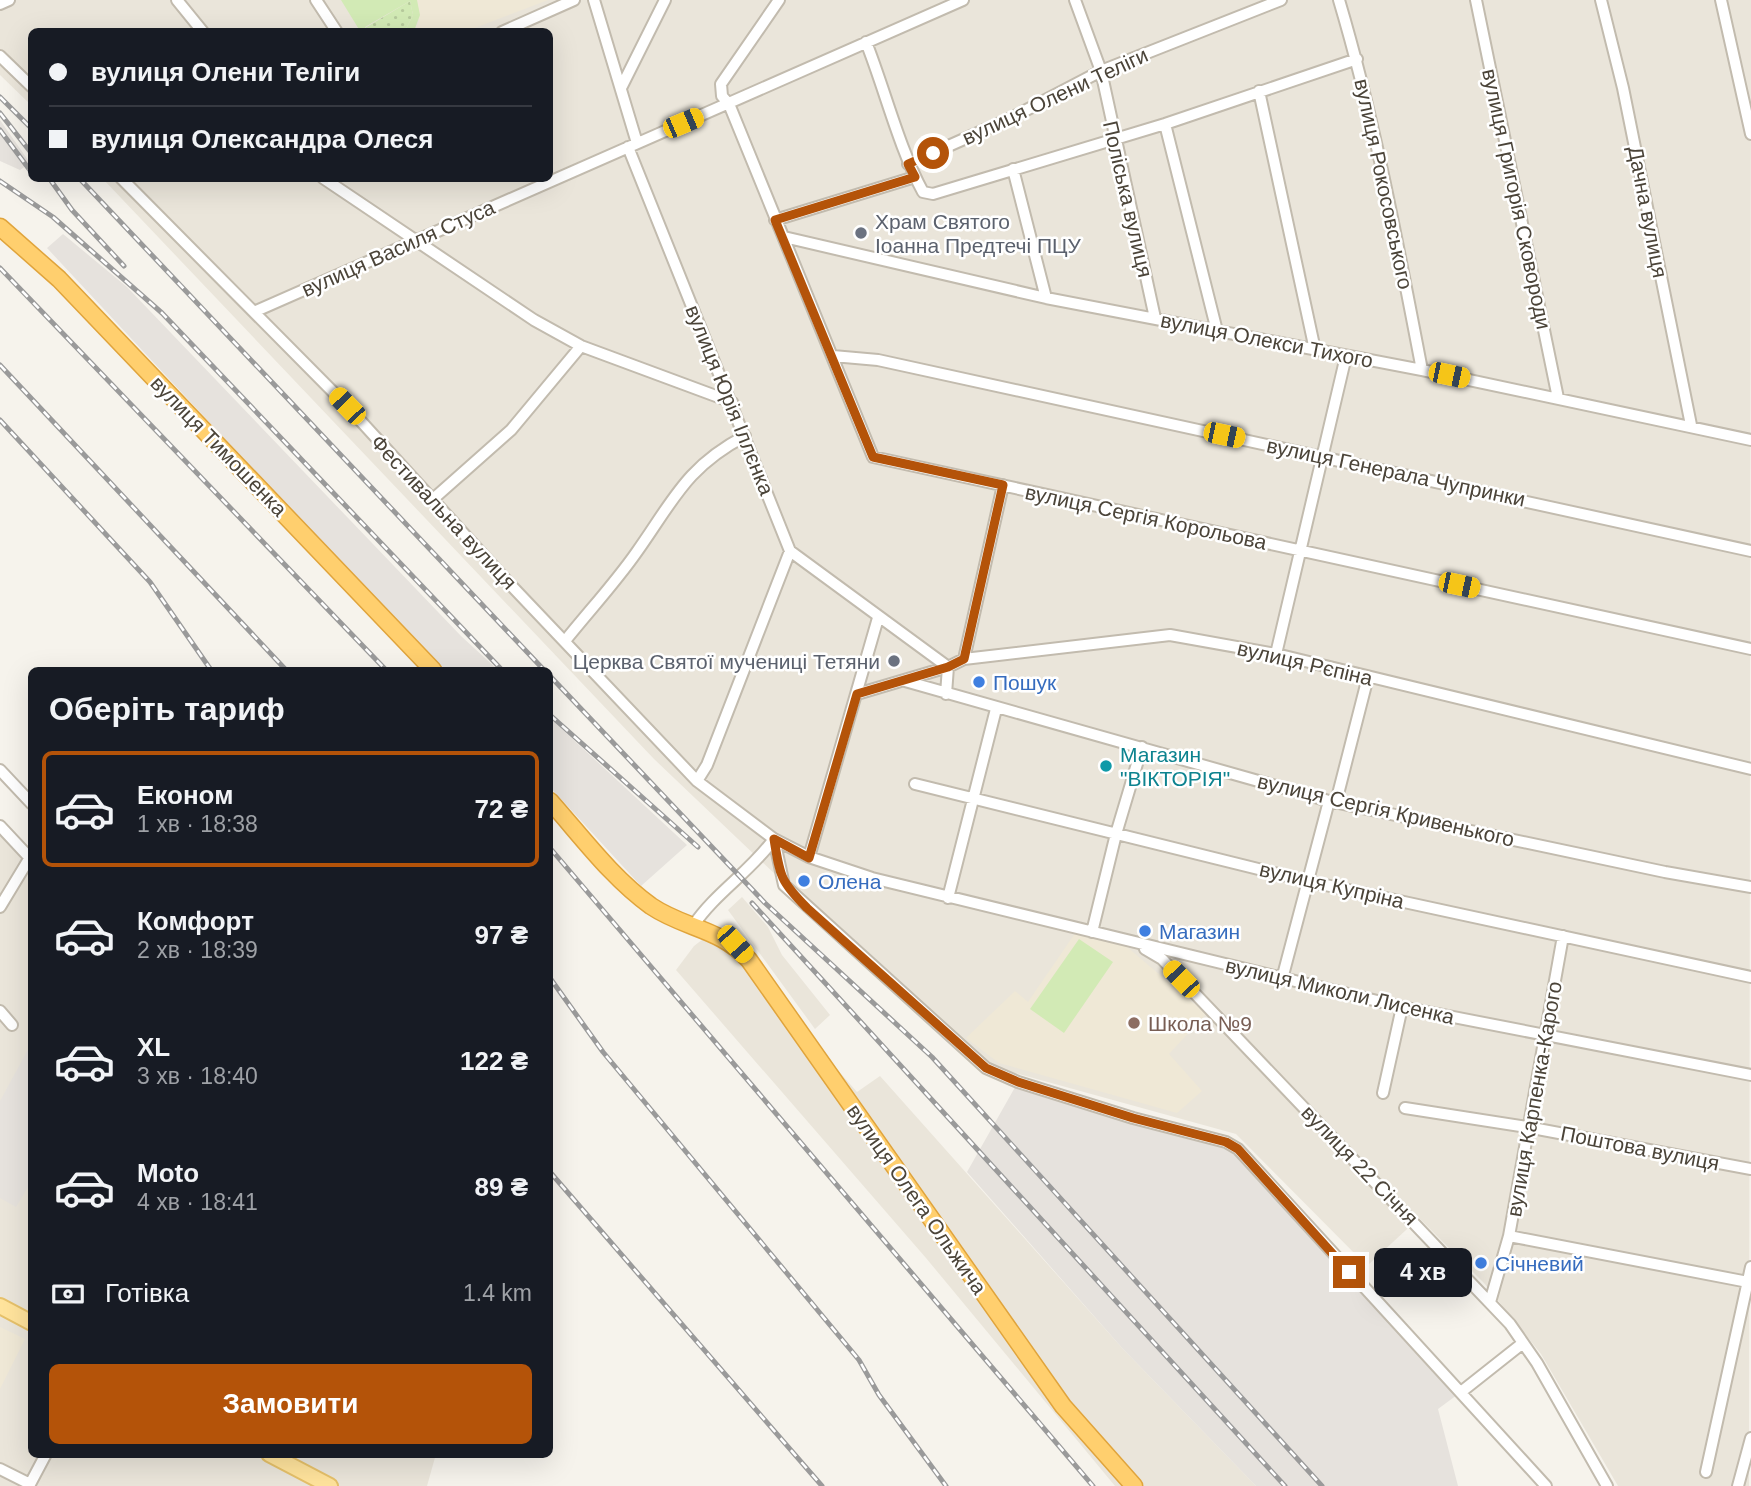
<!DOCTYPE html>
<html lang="uk">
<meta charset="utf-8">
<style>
:root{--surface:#171b24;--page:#20242c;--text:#f1f3f6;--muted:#9ea1a6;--line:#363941;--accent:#b45309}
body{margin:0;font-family:Arial,sans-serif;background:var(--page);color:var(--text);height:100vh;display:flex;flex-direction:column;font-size:26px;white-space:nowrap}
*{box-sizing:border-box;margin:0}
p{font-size:23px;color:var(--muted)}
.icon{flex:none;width:38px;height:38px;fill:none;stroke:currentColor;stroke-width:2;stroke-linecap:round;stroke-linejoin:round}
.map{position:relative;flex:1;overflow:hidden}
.side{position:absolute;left:28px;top:667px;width:525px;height:791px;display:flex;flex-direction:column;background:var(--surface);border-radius:10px;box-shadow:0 7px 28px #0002}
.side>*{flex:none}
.guide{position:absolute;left:28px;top:28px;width:525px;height:154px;border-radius:10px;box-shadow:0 7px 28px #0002;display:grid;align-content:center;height:154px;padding:0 21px;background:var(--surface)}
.end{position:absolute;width:32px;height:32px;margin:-16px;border:9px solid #b45309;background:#fff;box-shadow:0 0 0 4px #fff}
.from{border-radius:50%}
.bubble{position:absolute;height:49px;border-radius:10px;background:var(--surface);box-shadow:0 7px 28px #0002;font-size:23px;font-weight:700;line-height:49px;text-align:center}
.car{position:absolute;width:21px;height:42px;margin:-21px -10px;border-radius:9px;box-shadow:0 0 5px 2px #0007;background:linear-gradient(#f5c518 24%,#345 0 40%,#f5c518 0 76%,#345 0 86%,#f5c518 0)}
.guide b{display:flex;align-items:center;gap:24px;height:66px;font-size:26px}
.guide b+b{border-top:2px solid var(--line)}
.guide i{width:18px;height:18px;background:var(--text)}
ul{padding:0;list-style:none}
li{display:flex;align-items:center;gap:21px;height:116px;margin:0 14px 10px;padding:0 7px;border:4px solid transparent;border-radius:10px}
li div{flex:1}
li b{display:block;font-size:26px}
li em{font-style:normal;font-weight:700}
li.active{border-color:var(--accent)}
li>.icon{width:63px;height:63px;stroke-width:1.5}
h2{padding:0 21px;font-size:32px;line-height:84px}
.pay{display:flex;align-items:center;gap:18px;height:77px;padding:0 21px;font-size:26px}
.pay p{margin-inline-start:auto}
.action{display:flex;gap:14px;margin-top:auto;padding:14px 21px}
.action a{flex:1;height:80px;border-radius:10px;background:var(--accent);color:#fff;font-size:28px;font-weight:700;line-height:80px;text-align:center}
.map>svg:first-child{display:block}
.residential{fill:#eae5da}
.industrial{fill:#e6e2dd}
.education{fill:#efe8d6}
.grass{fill:url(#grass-dots)}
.park{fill:#d2eab5}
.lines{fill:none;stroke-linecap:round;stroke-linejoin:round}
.minor-casing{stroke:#c2bbae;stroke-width:14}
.major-casing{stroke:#e6c16a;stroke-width:18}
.highway-casing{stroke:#e0a43c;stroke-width:19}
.minor{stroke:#fff;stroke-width:10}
.major{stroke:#ffe39c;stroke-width:14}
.highway{stroke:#ffcf6e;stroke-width:16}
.rail-casing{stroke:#9a9a9a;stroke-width:5}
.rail{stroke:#fff;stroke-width:2.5;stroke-dasharray:8;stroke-linecap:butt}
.route{stroke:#b45309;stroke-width:9}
.worship-dot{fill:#6b7280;stroke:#fff;stroke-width:2.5}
.shop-dot{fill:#3f7fe0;stroke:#fff;stroke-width:2.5}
.culture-dot{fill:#0f9aa8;stroke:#fff;stroke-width:2.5}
.education-dot{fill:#8d6e63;stroke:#fff;stroke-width:2.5}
.labels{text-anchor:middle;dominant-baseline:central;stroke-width:5;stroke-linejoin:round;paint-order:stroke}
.street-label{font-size:21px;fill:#4b4439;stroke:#fff}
.worship-label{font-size:21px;fill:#5b616d;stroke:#fff;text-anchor:start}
.shop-label{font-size:21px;fill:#366cbe;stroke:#fff;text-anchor:start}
.culture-label{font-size:21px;fill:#0d838f;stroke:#fff;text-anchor:start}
.education-label{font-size:21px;fill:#785e54;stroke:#fff;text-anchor:start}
</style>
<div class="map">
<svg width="1751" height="1486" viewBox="0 0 1751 1486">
<defs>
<pattern id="grass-dots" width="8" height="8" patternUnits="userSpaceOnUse" patternTransform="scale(1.75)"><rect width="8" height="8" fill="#d2eab5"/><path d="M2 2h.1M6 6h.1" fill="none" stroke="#b6ca9c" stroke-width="1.8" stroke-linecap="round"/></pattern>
</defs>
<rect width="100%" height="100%" fill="#f6f3ec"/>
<path class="residential" d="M0,0H1751L1749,1486H1618L1541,1354L1484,1283L1419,1218L1367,1266L1236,1134L990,1066L799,897L654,759L103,179L550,178V32H32L31,105L0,75Z
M0,822L32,857V1454H436L427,1486H0Z
M742,897L768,927L782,955L830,1015L815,1029L728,910Z
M707,936L727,944L857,1092L880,1076L1123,1349L1256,1486H1115L926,1258L676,970L694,946Z"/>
<path class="industrial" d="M0,120L30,163L20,170L0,161Z
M63,234L127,287L461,636L498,670H440L47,248Z
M550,718L687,845L641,886L550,787Z
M31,1044V1182L16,1207L0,1198V1101Z
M1018,1082L1226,1142L1461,1392L1438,1409L1458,1486H1256L1123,1349L967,1172Z"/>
<path class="education" d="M417,0H548L467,31L414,32L419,21Z
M1076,932L1127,947L1206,1014L1169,1054L1202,1091L1177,1113L999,1063L966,1038L1015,991L1028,1002Z
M0,1327L25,1339L0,1389Z"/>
<path class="grass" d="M410,1L413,15L405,31H367L365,28Z"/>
<path class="park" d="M341,0H417L420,15L414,31H405L413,15L410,1L365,27L367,31H360Z
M1079,939L1113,962L1064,1033L1030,1009Z"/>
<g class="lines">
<g class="minor-casing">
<path id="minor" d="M177,0L203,32
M316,0L337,32
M594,0L637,143
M779,0L721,84L722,96L729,104L873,457L1751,649
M1075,0L1101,71L1155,318
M1339,0C1375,121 1398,246 1422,370
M1476,0L1558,398
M1601,0L1623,88L1691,425
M1721,0L1751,134
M0,4L9,0
M502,32L574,0
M866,42C885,90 899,148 923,192L933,194L1165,124L1357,59
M0,56L32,87
M622,86L665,0
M1259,91L1315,350
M1165,124L1217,331
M628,147L790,551L948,667L946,694
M908,164L1009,119L1101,71L1281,0
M1013,169L1046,298
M121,178L347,406L506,580L697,781L774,839L809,857L872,878L1402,1007L1751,1075
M323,178L534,320L581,346L732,402
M775,220L915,177
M784,237L1046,298L1422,370L1751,440
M256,311L963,0
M833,356L878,360L1751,551
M432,500L511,430L581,346
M565,641C589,611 615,583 636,553C673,501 686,467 745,436
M1276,654L1346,356
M964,659L1003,485
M905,681L1329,801L1665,872L1751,887
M857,694L948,667L964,659L1170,635L1276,654L1751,769
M0,770L32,804
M697,781L707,765L790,551
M915,784L1307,881L1751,977
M1336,802L1368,677
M0,826L29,857
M774,839L784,885L986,1068L1018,1082L1133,1118L1226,1142L1238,1149L1546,1486
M809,857L878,618
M948,898L996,709
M0,907L32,854
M693,926C715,893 750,872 774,839
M1092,932L1116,834L1142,747
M1145,949L1162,959L1510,1324L1537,1363L1607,1486
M1282,979L1329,801
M0,1011L12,1025
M1383,1093L1402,1007
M1405,1108L1527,1127L1751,1169
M1509,1236L1748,1282
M1490,1302L1509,1236L1563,936
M1461,1392L1523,1343
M0,1469L30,1484
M1706,1472L1751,1267
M29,1486L46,1454
M1738,1486L1751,1438"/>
</g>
<g class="major-casing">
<path id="major" d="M0,1306L32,1323
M269,1454L330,1486"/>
</g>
<g class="highway-casing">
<path id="highway" d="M0,227L59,279L433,670
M550,801C582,837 612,878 651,906C685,929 720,928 749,960L1063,1406L1134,1486"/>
</g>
<use href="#minor" class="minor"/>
<use href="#major" class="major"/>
<use href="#highway" class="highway"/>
<g class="rail-casing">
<path id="rail" d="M0,97L32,129
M0,113L32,154
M0,130L32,173
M49,178L72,210L124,266
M79,178L544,670
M0,181L53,217L162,313L502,670
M0,268L386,670
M0,365L286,670
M0,420L150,582L211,670
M550,676L765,903L932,1057L1322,1486
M550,715L698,847
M550,848L1093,1486
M752,903L1285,1486
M550,978L603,1052L859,1360L879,1395L946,1486
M550,1172L822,1486"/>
</g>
<use href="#rail" class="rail"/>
</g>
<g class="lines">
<path class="route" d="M933,153L908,164L915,177L775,220L873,457L1003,485L964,659L948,667L857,694L809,858L774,839C780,876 780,881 807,908L986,1068L1018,1082L1133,1118L1226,1142L1238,1149L1349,1272"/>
</g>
<g class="worship-dot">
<circle cx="861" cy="233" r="7"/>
<circle cx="894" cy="661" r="7"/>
</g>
<g class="shop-dot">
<circle cx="979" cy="682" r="7"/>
<circle cx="804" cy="881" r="7"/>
<circle cx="1145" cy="931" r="7"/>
<circle cx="1481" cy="1263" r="7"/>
</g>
<circle class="culture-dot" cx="1106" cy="766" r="7"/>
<circle class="education-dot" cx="1134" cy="1023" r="7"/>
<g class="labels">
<g class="street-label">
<text transform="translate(1055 96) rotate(-25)">вулиця Олени Теліги</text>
<text transform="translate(1384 184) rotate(78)">вулиця Рокосовського</text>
<text transform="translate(1128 199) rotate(77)">Поліська вулиця</text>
<text transform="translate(1517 199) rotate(78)">вулиця Григорія Сковороди</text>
<text transform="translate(1648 212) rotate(79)">Дачна вулиця</text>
<text transform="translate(398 248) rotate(-24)">вулиця Василя Стуса</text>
<text transform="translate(1267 340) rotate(11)">вулиця Олекси Тихого</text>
<text transform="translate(730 400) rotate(68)">вулиця Юрія Іллєнка</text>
<text transform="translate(219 446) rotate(46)">вулиця Тимошенка</text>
<text transform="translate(1396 472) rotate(12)">вулиця Генерала Чупринки</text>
<text transform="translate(444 512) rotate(47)">Фестивальна вулиця</text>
<text transform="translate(1146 517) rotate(12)">вулиця Сергія Корольова</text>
<text transform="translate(1305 663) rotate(13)">вулиця Рєпіна</text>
<text transform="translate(1386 810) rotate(13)">вулиця Сергія Кривенького</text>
<text transform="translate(1332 885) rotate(13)">вулиця Купріна</text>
<text transform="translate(1340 991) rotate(13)">вулиця Миколи Лисенка</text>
<text transform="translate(1534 1099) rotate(-80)">вулиця Карпенка-Карого</text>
<text transform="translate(1640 1148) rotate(11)">Поштова вулиця</text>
<text transform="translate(1360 1165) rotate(46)">вулиця 22 Січня</text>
<text transform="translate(917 1199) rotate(55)">вулиця Олега Ольжича</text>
</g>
<g class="worship-label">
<text x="875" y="221">Храм Святого<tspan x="875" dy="24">Іоанна Предтечі ПЦУ</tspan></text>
<text x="880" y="661" text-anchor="end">Церква Святої мучениці Тетяни</text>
</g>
<g class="shop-label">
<text x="993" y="682">Пошук</text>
<text x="818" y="881">Олена</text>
<text x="1159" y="931">Магазин</text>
<text x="1495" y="1263">Січневий</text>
</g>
<g class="culture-label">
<text x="1120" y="754">Магазин<tspan x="1120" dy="24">"ВІКТОРІЯ"</tspan></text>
</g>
<g class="education-label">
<text x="1148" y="1023">Школа №9</text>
</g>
</g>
</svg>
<i class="end from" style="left:933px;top:153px"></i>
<i class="end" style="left:1349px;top:1272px"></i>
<div class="bubble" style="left:1374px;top:1248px;width:98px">4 хв</div>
<i class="car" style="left:683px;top:123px;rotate:67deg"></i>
<i class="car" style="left:1449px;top:375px;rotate:102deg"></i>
<i class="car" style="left:347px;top:406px;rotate:316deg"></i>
<i class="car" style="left:1224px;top:435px;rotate:102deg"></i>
<i class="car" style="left:1459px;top:585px;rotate:102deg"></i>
<i class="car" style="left:735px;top:944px;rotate:138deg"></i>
<i class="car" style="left:1181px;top:979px;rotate:316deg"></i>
<div class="guide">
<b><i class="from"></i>вулиця Олени Теліги</b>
<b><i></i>вулиця Олександра Олеся</b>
</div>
<section class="side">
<h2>Оберіть тариф</h2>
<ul>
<li class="active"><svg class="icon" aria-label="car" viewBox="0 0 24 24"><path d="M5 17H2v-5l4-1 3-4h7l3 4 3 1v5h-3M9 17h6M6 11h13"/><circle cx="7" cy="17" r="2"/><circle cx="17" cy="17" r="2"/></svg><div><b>Економ</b><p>1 хв · 18:38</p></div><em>72 ₴</em></li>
<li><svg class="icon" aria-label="car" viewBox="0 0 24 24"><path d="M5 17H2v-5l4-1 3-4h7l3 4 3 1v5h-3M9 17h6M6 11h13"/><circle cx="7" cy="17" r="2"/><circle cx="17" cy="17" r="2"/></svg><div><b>Комфорт</b><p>2 хв · 18:39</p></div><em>97 ₴</em></li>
<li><svg class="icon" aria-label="car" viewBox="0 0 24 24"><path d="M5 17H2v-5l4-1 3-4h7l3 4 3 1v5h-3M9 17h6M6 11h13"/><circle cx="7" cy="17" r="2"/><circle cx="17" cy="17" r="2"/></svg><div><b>XL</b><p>3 хв · 18:40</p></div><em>122 ₴</em></li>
<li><svg class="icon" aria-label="car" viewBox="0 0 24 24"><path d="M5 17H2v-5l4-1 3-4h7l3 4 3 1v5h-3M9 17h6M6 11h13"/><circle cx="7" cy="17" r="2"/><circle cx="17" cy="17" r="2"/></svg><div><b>Moto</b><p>4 хв · 18:41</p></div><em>89 ₴</em></li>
</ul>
<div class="pay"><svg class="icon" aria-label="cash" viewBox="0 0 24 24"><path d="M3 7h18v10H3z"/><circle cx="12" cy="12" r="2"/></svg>Готівка<p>1.4 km</p></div>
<div class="action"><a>Замовити</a></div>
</section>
</div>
